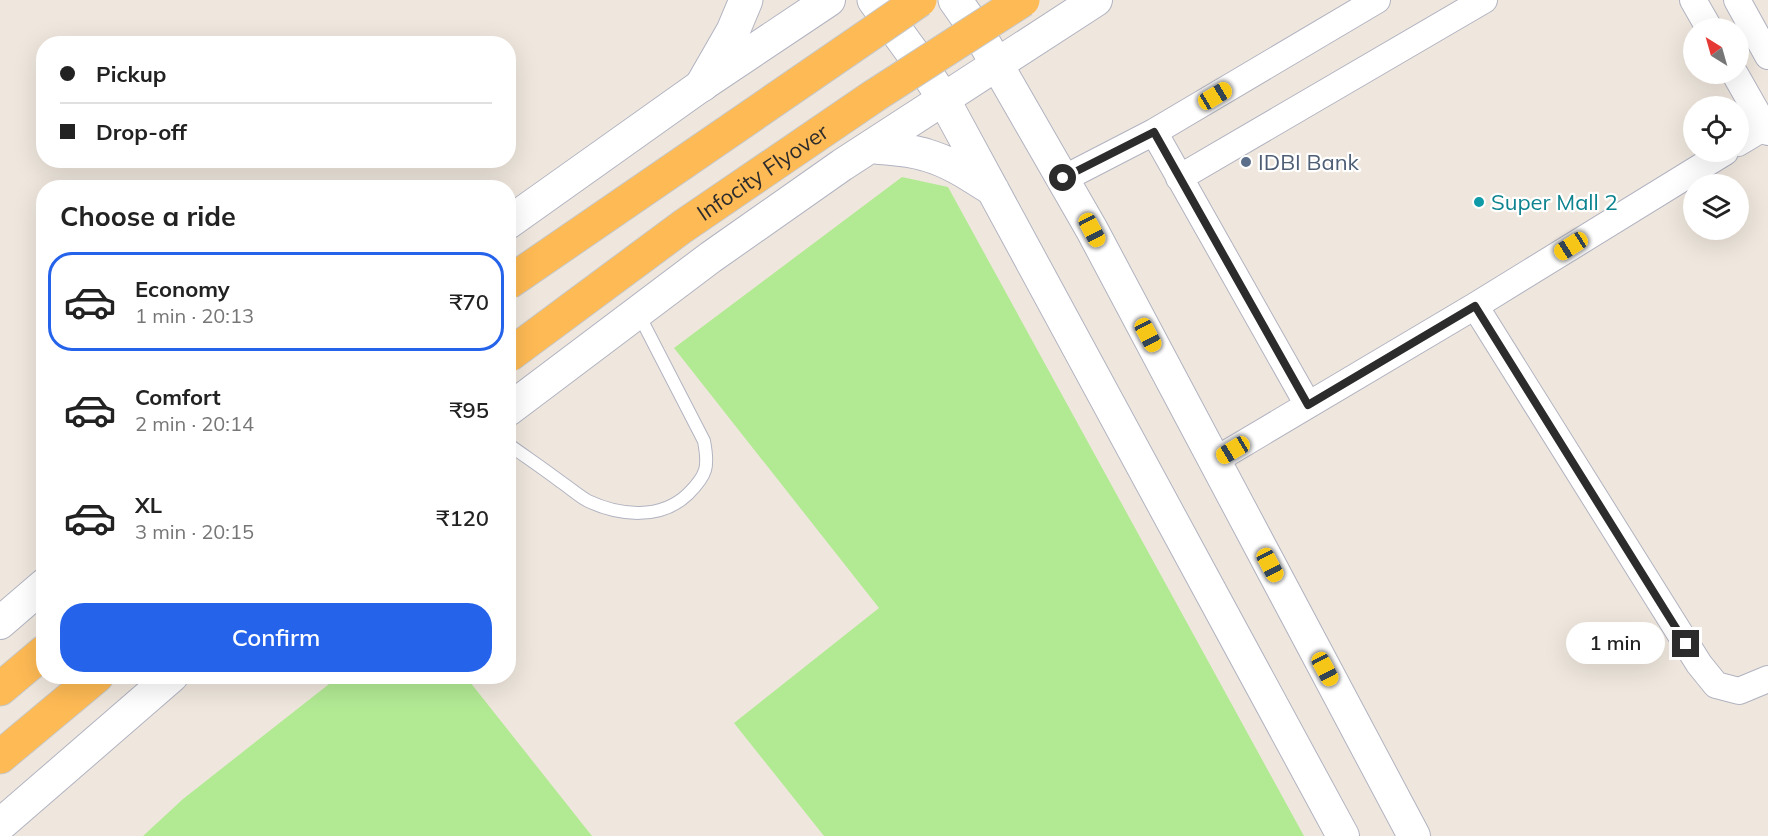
<!DOCTYPE html>
<meta charset="utf-8">
<style>
:root{--surface:#fff;--page:#f2f2f2;--text:#222;--muted:#767676;--line:#e0e0e0;--accent:#2563eb}
body{margin:0;font-family:Mulish,sans-serif;background:var(--page);color:var(--text);height:100vh;display:flex;flex-direction:column;font-size:22px;white-space:nowrap}
*{box-sizing:border-box;margin:0}
p{font-size:20px;color:var(--muted)}
.icon{flex:none;width:33px;height:33px;fill:none;stroke:currentColor;stroke-width:2;stroke-linecap:round;stroke-linejoin:round}
.map{position:relative;flex:1;overflow:hidden}
.drawer{position:absolute;left:36px;top:180px;width:480px;height:504px;display:flex;flex-direction:column;background:var(--surface);border-radius:24px;box-shadow:0 6px 24px #0002}
.drawer>*{flex:none}
.top-card{position:absolute;left:36px;top:36px;width:480px;height:132px;border-radius:24px;box-shadow:0 6px 24px #0002;display:grid;align-content:center;height:132px;padding:0 24px;background:var(--surface)}
.needle{width:39px;rotate:323deg}
.buttons{position:absolute;left:1683px;top:18px;display:grid;gap:12px}
.buttons a{display:grid;place-items:center;width:66px;height:66px;border-radius:50%;background:var(--surface);box-shadow:0 6px 24px #0002;font-size:30px}
.end{position:absolute;width:27px;height:27px;margin:-14px;border:8px solid #2c2c2c;background:#fff;box-shadow:0 0 0 3px #fff}
.from{border-radius:50%}
.bubble{position:absolute;height:42px;border-radius:21px;background:var(--surface);box-shadow:0 6px 24px #0002;font-size:20px;font-weight:600;line-height:42px;text-align:center}
.car{position:absolute;width:18px;height:36px;margin:-18px -9px;border-radius:8px;box-shadow:0 0 4px 2px #0007;background:linear-gradient(#f5c518 24%,#345 0 40%,#f5c518 0 76%,#345 0 86%,#f5c518 0)}
.top-card b{display:flex;align-items:center;gap:21px;height:57px;font-size:22px}
.top-card b+b{border-top:2px solid var(--line)}
.top-card i{width:15px;height:15px;background:var(--text)}
ul{padding:0;list-style:none}
li{display:flex;align-items:center;gap:18px;height:99px;margin:0 12px 9px;padding:0 12px;border:3px solid transparent;border-radius:24px}
li div{flex:1}
li b{display:block;font-size:22px}
li em{font-style:normal;font-weight:600}
li.current{border-color:var(--accent)}
li>.icon{width:54px;height:54px;stroke-width:1.5}
h2{padding:0 24px;font-size:27px;line-height:72px}
.button{display:flex;gap:12px;margin-top:auto;padding:12px 24px}
.button a{flex:1;height:69px;border-radius:24px;background:var(--accent);color:#fff;font-size:24px;font-weight:600;line-height:69px;text-align:center}
.map>svg:first-child{display:block}
.green{fill:#b2ea94}
.lines{fill:none;stroke-linecap:round;stroke-linejoin:round}
.service-casing{stroke:#b1b3c1;stroke-width:14}
.minor-casing{stroke:#b1b3c1;stroke-width:28}
.tertiary-casing{stroke:#b1b3c1;stroke-width:34}
.secondary-casing{stroke:#b1b3c1;stroke-width:35}
.trunk-casing{stroke:#c8c8c8;stroke-width:35}
.service{stroke:#fff;stroke-width:12}
.minor{stroke:#fff;stroke-width:26}
.tertiary{stroke:#fff;stroke-width:32}
.secondary{stroke:#fff;stroke-width:33}
.trunk{stroke:#feba54;stroke-width:33}
.trunk-bridge-casing{stroke:#c8c8c8;stroke-width:35;stroke-linecap:butt}
.trunk-bridge{stroke:#feba54;stroke-width:33}
.route{stroke:#2c2c2c;stroke-width:8}
.service-dot{fill:#5c6f8a;stroke:#fff;stroke-width:2}
.culture-dot{fill:#0f9aa8;stroke:#fff;stroke-width:2}
.labels{text-anchor:middle;dominant-baseline:central;stroke-width:4.5;stroke-linejoin:round;paint-order:stroke}
.service-label{font-size:22px;fill:#4e5e75;stroke:#fff;text-anchor:start}
.street-label{font-size:22px;fill:#2c2c2c;stroke:#fff}
.culture-label{font-size:22px;fill:#0d838f;stroke:#fff;text-anchor:start}
</style>
<div class="map">
<svg width="1768" height="836" viewBox="0 0 1768 836">
<rect width="100%" height="100%" fill="#efe7dd"/>
<path class="green" d="M902,177L948,187L1304,836H824L734,723L879,608L674,348Z
M338,677H466L592,836H143L183,799Z"/>
<g class="lines">
<g class="service-casing">
<path id="service" d="M508,444C526,457 544,469 561,482C570,488 579,496 588,501C620,516 661,520 688,494C707,475 709,467 704,441L638,313"/>
</g>
<g class="minor-casing">
<path id="minor" d="M1693,0L1709,28
M1737,0L1768,56
M1735,74L1768,132
M1154,132L1308,405
M1738,143L1768,125
M1179,178L1484,0
M1063,179L1154,132L1377,0
M1475,306L1699,664L1716,685L1739,691L1768,679
M1214,461L1475,306L1725,152"/>
</g>
<g class="tertiary-casing">
<path id="tertiary" d="M981,37L1092,230L1414,836
M925,70L944,100L1343,836
M870,147C889,149 908,149 926,155C951,162 971,176 993,190
M508,223L702,85L829,0
M508,410L711,257L842,165L1096,0
M0,623L44,585
M0,825L172,676"/>
</g>
<g class="secondary-casing">
<path id="secondary" d="M874,0L925,70
M955,0L981,37
M702,85L733,31L746,0"/>
</g>
<g class="trunk-casing">
<path id="trunk" d="M0,689L44,652
M0,757L97,676"/>
</g>
<use href="#service" class="service"/>
<use href="#minor" class="minor"/>
<use href="#tertiary" class="tertiary"/>
<use href="#secondary" class="secondary"/>
<use href="#trunk" class="trunk"/>
<g class="trunk-bridge-casing">
<g id="trunk-bridge">
<path d="M508,283L920,0"/>
<path id="s1" d="M508,356L682,227L874,96L1023,0"/>
</g>
</g>
<use href="#trunk-bridge" class="trunk-bridge"/>
</g>
<g class="lines">
<path class="route" d="M1063,178L1154,132L1308,405L1475,306L1686,644"/>
</g>
<circle class="service-dot" cx="1246" cy="162" r="6"/>
<circle class="culture-dot" cx="1479" cy="202" r="6"/>
<g class="labels">
<g class="service-label">
<text x="1258" y="162">IDBI Bank</text>
</g>
<g class="street-label">
<text stroke="none"><textPath href="#s1" startOffset="314">Infocity Flyover</textPath></text>
</g>
<g class="culture-label">
<text x="1491" y="202">Super Mall 2</text>
</g>
</g>
</svg>
<div class="buttons">
<a><svg class="needle" viewBox="-14 -14 28 28"><path d="M0-13l5 13h-10z" fill="#e53935"/><path d="M0 13l5-13h-10z" fill="#767676"/></svg></a>
<a><svg class="icon" aria-label="locate" viewBox="0 0 24 24"><circle cx="12" cy="12" r="6"/><path d="M12 2v4M12 18v4M2 12h4M18 12h4"/></svg></a>
<a><svg class="icon" aria-label="layers" viewBox="0 0 24 24"><path d="M12 4l9 5-9 5-9-5zM3 14l9 5 9-5"/></svg></a>
</div>
<i class="end from" style="left:1063px;top:178px"></i>
<i class="end" style="left:1686px;top:644px"></i>
<div class="bubble" style="left:1566px;top:622px;width:99px">1 min</div>
<i class="car" style="left:1215px;top:96px;rotate:59deg"></i>
<i class="car" style="left:1092px;top:230px;rotate:152deg"></i>
<i class="car" style="left:1571px;top:246px;rotate:238deg"></i>
<i class="car" style="left:1148px;top:335px;rotate:152deg"></i>
<i class="car" style="left:1233px;top:450px;rotate:239deg"></i>
<i class="car" style="left:1270px;top:565px;rotate:152deg"></i>
<i class="car" style="left:1325px;top:669px;rotate:152deg"></i>
<div class="top-card">
<b><i class="from"></i>Pickup</b>
<b><i></i>Drop-off</b>
</div>
<section class="drawer">
<h2>Choose a ride</h2>
<ul>
<li class="current"><svg class="icon" aria-label="car" viewBox="0 0 24 24"><path d="M5 17H2v-5l4-1 3-4h7l3 4 3 1v5h-3M9 17h6M6 11h13"/><circle cx="7" cy="17" r="2"/><circle cx="17" cy="17" r="2"/></svg><div><b>Economy</b><p>1 min · 20:13</p></div><em>₹70</em></li>
<li><svg class="icon" aria-label="car" viewBox="0 0 24 24"><path d="M5 17H2v-5l4-1 3-4h7l3 4 3 1v5h-3M9 17h6M6 11h13"/><circle cx="7" cy="17" r="2"/><circle cx="17" cy="17" r="2"/></svg><div><b>Comfort</b><p>2 min · 20:14</p></div><em>₹95</em></li>
<li><svg class="icon" aria-label="car" viewBox="0 0 24 24"><path d="M5 17H2v-5l4-1 3-4h7l3 4 3 1v5h-3M9 17h6M6 11h13"/><circle cx="7" cy="17" r="2"/><circle cx="17" cy="17" r="2"/></svg><div><b>XL</b><p>3 min · 20:15</p></div><em>₹120</em></li>
</ul>
<div class="button"><a>Confirm</a></div>
</section>
</div>
